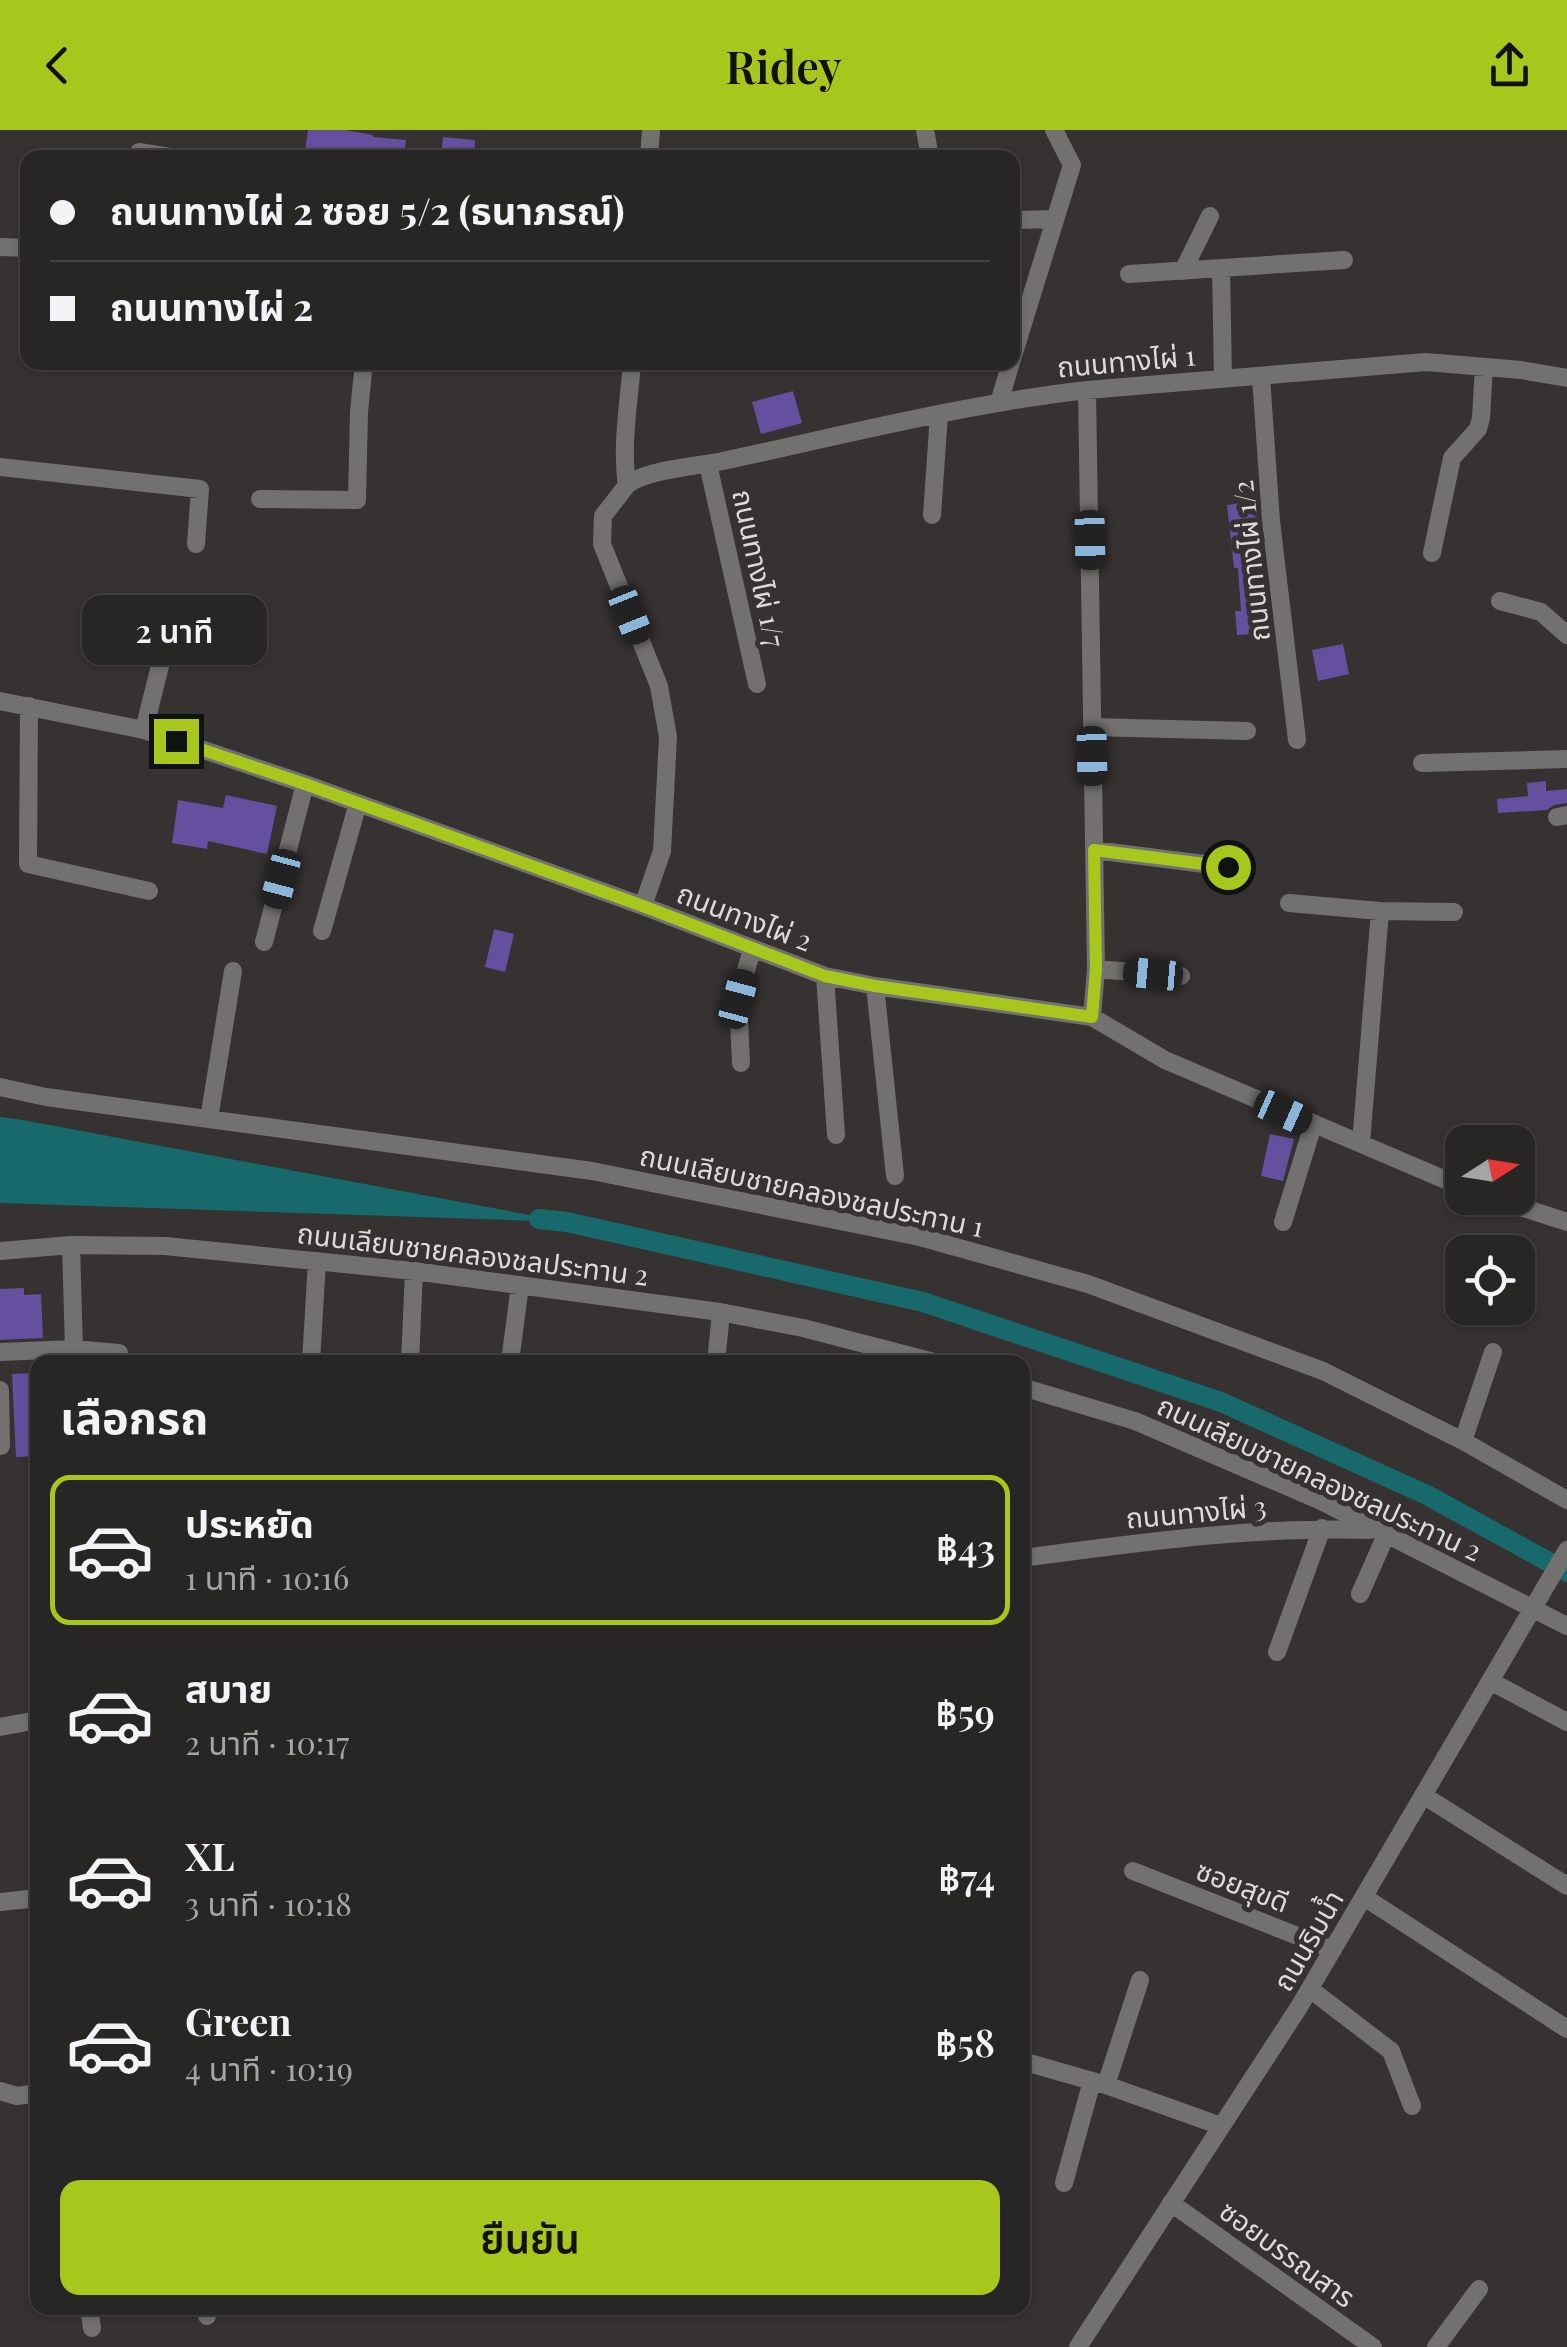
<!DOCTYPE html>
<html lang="th">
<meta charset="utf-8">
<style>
:root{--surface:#282625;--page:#302e2d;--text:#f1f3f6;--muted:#a5a5a7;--line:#444342;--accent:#a8c71d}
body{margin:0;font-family:"Playfair Display","Noto Sans Thai",serif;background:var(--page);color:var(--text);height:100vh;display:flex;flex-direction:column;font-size:38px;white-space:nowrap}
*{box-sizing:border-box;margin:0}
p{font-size:32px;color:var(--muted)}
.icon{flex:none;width:55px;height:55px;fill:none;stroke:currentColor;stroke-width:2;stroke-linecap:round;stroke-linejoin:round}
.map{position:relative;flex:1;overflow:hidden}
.panel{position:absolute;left:30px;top:1225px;width:1000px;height:960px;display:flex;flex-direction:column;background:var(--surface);border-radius:20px;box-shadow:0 2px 8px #0004,0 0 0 2px var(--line)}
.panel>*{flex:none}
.hud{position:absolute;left:20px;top:20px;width:1000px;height:220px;border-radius:20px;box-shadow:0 2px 8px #0004,0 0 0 2px var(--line);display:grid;align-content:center;height:220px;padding:0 30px;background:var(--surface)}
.needle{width:65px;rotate:78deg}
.tools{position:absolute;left:1445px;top:995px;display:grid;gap:20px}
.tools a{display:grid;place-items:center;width:90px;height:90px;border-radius:20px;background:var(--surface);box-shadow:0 2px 8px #0004,0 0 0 2px var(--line);font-size:50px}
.end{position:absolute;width:45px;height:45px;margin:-22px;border:12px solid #a8c71d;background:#111;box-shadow:0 0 0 5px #111}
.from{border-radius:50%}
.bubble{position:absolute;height:70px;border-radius:20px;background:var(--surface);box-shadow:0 2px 8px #0004,0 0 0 2px var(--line);font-size:32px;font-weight:600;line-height:70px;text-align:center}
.car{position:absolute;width:30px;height:60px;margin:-30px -15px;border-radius:12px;box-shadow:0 0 8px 2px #0007;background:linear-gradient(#222 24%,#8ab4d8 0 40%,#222 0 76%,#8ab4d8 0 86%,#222 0)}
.hud b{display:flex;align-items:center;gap:35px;height:95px;font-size:38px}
.hud b+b{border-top:2px solid var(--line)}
.hud i{width:25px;height:25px;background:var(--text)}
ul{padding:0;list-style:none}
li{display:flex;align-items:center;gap:30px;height:150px;margin:0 20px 15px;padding:0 10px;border:5px solid transparent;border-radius:20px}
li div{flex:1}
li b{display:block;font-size:38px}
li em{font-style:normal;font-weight:600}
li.active{border-color:var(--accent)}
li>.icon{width:90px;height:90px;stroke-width:1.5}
h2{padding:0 30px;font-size:45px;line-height:120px}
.cta{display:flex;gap:20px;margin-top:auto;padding:20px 30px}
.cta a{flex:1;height:115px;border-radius:20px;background:var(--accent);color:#111;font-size:40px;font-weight:600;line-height:115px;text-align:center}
header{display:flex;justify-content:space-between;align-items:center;height:130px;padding:0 30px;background:var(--accent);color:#111;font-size:45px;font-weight:600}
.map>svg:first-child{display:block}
.water{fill:#17696c}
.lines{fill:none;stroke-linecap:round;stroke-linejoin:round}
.canal{stroke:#17696c;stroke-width:20}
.building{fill:#64509f}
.street{stroke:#737170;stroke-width:18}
.route{stroke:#a8c71d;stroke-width:12}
.labels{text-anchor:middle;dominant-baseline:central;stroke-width:10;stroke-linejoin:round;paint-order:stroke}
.street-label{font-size:28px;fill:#dddbda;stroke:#353231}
</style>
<header><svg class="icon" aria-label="back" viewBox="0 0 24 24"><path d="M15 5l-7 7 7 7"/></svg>Ridey<svg class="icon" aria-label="share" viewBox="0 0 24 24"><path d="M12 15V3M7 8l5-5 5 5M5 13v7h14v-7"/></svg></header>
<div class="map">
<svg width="1567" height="2217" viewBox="0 0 1567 2217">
<rect width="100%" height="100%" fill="#353231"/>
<path class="water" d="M0,987L23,990L567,1092L0,1073Z"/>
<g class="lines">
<path class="canal" d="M539,1089L567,1092L923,1172L1221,1272L1427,1365L1567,1442"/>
</g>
<path class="building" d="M308,0H345L373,5V7L406,10L404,28H304Z
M443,7L475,10L474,28H441Z
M793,261L802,293L761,304L752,272Z
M1255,371L1265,449L1269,503L1237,505L1235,481H1241L1238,438H1234L1227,375Z
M1343,514L1349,544L1318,551L1312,520Z
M1546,651V661L1567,659V673L1554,675L1547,680L1498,683L1497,669L1528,666L1527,653Z
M226,665L277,676L267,724L208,711L207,719L172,713L178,670L223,678Z
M494,799L514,804L505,842L485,837Z
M1270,1004L1294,1009L1283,1051L1261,1046Z
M24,1158V1165L41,1164L43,1208L0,1210V1159Z
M38,1243V1326L16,1327L12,1244Z"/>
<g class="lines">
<path class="street" d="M925,0L929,22
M139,22L177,28
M649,28L651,0
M1012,90L1054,89
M0,117L28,118
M1221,138L1223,249
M1183,141L1210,86
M1129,144L1344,130
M1012,229L1072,35L1054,0
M632,232C629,273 621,315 627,355C645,340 698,336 723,331C844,305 965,274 1087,260L1426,232L1521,240L1567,248
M1261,247L1271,391L1297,610
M1087,260L1096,839L1092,887
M999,273L1011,232
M708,334L757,554
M0,337L200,359L196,414
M627,355L603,386L602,414L659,556L668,607L662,721L643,776
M260,369L357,370L359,282L364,232
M932,385L939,284
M1432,423L1452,328L1478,299L1481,288L1484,237
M1500,471L1541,482L1567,505
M0,571L144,600L305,654L643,776L825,846L875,856L1092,887L1165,930L1462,1057
M29,576L28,734L149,761
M1092,597L1247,601
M144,600L170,496
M1422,633L1567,629
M1557,687L1567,685
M1094,720L1228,737
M1289,773L1380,781L1454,782
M322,801L358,673
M264,812L305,654
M1096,839L1181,846
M825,846L836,1005
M875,856L895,1046
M741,933L738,869L752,819
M0,957L46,967L592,1041L920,1107L1088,1154L1323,1241L1463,1311L1567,1370
M209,989L233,841
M1361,1013L1380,781
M1493,1068L1567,1092
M1283,1092L1313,995
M71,1115L74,1219
M0,1121L71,1115L165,1116L414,1141L720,1182L803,1198L934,1232
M0,1222L74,1219L119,1223V1232
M311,1232L317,1131
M410,1232L414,1141
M510,1232L520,1155
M716,1232L721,1183
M1022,1257L1135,1291L1321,1371L1567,1496
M0,1260L1,1316
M1463,1311L1493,1222
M1022,1428C1138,1413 1253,1396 1370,1400
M1360,1464L1386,1405
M1277,1522L1322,1398
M1490,1551L1567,1592
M0,1597L38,1590
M1423,1665L1567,1756
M1133,1741L1333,1820
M1364,1767L1567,1899
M0,1772L38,1768
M1310,1859L1391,1921L1412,1976
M1022,1931L1106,1955L1221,1996
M1106,1955L1140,1850
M0,1961L17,1966L38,1963
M1064,2053L1092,1951
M1171,2073L1373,2217
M89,2178L92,2198
M205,2178L207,2186
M1078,2217L1299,1877L1567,1420
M1436,2217L1479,2159"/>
</g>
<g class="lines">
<path class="route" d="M176,611L305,654L643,776L825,846L875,856L1092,887L1096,839L1094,720L1228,737"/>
</g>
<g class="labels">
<g class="street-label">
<text transform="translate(1126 230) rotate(-5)">ถนนทางไผ่ 1</text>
<text transform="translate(1250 431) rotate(-96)">ถนนทางไผ่ 1/2</text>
<text transform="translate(760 438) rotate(78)">ถนนทางไผ่ 1/7</text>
<text transform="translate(745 786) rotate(21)">ถนนทางไผ่ 2</text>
<text transform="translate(812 1060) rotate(12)">ถนนเลียบชายคลองชลประทาน 1</text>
<text transform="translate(473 1123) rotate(7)">ถนนเลียบชายคลองชลประทาน 2</text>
<text transform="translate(1320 1347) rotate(25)">ถนนเลียบชายคลองชลประทาน 2</text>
<text transform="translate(1196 1381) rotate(-5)">ถนนทางไผ่ 3</text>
<text transform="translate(1243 1755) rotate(21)">ซอยสุขดี</text>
<text transform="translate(1307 1810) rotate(-60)">ถนนริมน้ำ</text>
<text transform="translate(1288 2123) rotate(36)">ซอยบรรณสาร</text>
</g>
</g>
</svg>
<div class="tools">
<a><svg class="needle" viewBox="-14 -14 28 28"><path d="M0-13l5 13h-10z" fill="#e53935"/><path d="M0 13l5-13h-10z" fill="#a5a5a7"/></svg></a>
<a><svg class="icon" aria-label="locate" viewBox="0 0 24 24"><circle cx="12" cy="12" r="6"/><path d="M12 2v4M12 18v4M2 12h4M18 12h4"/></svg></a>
</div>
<i class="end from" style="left:1228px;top:737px"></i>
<i class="end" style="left:176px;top:611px"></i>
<div class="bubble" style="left:82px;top:465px;width:185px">2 นาที</div>
<i class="car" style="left:1090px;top:410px;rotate:179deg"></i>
<i class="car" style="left:630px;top:485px;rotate:158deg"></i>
<i class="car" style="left:1092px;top:626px;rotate:179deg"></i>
<i class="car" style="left:281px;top:749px;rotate:195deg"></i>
<i class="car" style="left:1153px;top:844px;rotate:275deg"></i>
<i class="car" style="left:738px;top:869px;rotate:15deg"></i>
<i class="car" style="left:1283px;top:982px;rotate:114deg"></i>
<div class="hud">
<b><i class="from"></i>ถนนทางไผ่ 2 ซอย 5/2 (ธนาภรณ์)</b>
<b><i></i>ถนนทางไผ่ 2</b>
</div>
<section class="panel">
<h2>เลือกรถ</h2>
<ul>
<li class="active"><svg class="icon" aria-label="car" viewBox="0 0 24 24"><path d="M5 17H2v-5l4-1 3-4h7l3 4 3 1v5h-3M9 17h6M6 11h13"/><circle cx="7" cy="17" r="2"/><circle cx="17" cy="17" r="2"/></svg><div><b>ประหยัด</b><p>1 นาที · 10:16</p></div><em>฿43</em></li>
<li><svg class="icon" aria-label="car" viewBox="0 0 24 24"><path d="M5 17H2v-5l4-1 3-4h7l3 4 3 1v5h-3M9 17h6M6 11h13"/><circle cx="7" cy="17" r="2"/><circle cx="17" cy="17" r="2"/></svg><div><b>สบาย</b><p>2 นาที · 10:17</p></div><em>฿59</em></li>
<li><svg class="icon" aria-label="car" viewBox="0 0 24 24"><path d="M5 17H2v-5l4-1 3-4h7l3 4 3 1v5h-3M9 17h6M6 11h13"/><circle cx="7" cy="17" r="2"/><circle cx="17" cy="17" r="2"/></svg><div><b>XL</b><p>3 นาที · 10:18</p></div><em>฿74</em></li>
<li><svg class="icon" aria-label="car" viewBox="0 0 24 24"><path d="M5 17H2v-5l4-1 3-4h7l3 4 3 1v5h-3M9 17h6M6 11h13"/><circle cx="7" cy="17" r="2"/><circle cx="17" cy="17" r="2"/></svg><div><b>Green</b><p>4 นาที · 10:19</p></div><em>฿58</em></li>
</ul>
<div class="cta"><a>ยืนยัน</a></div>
</section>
</div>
